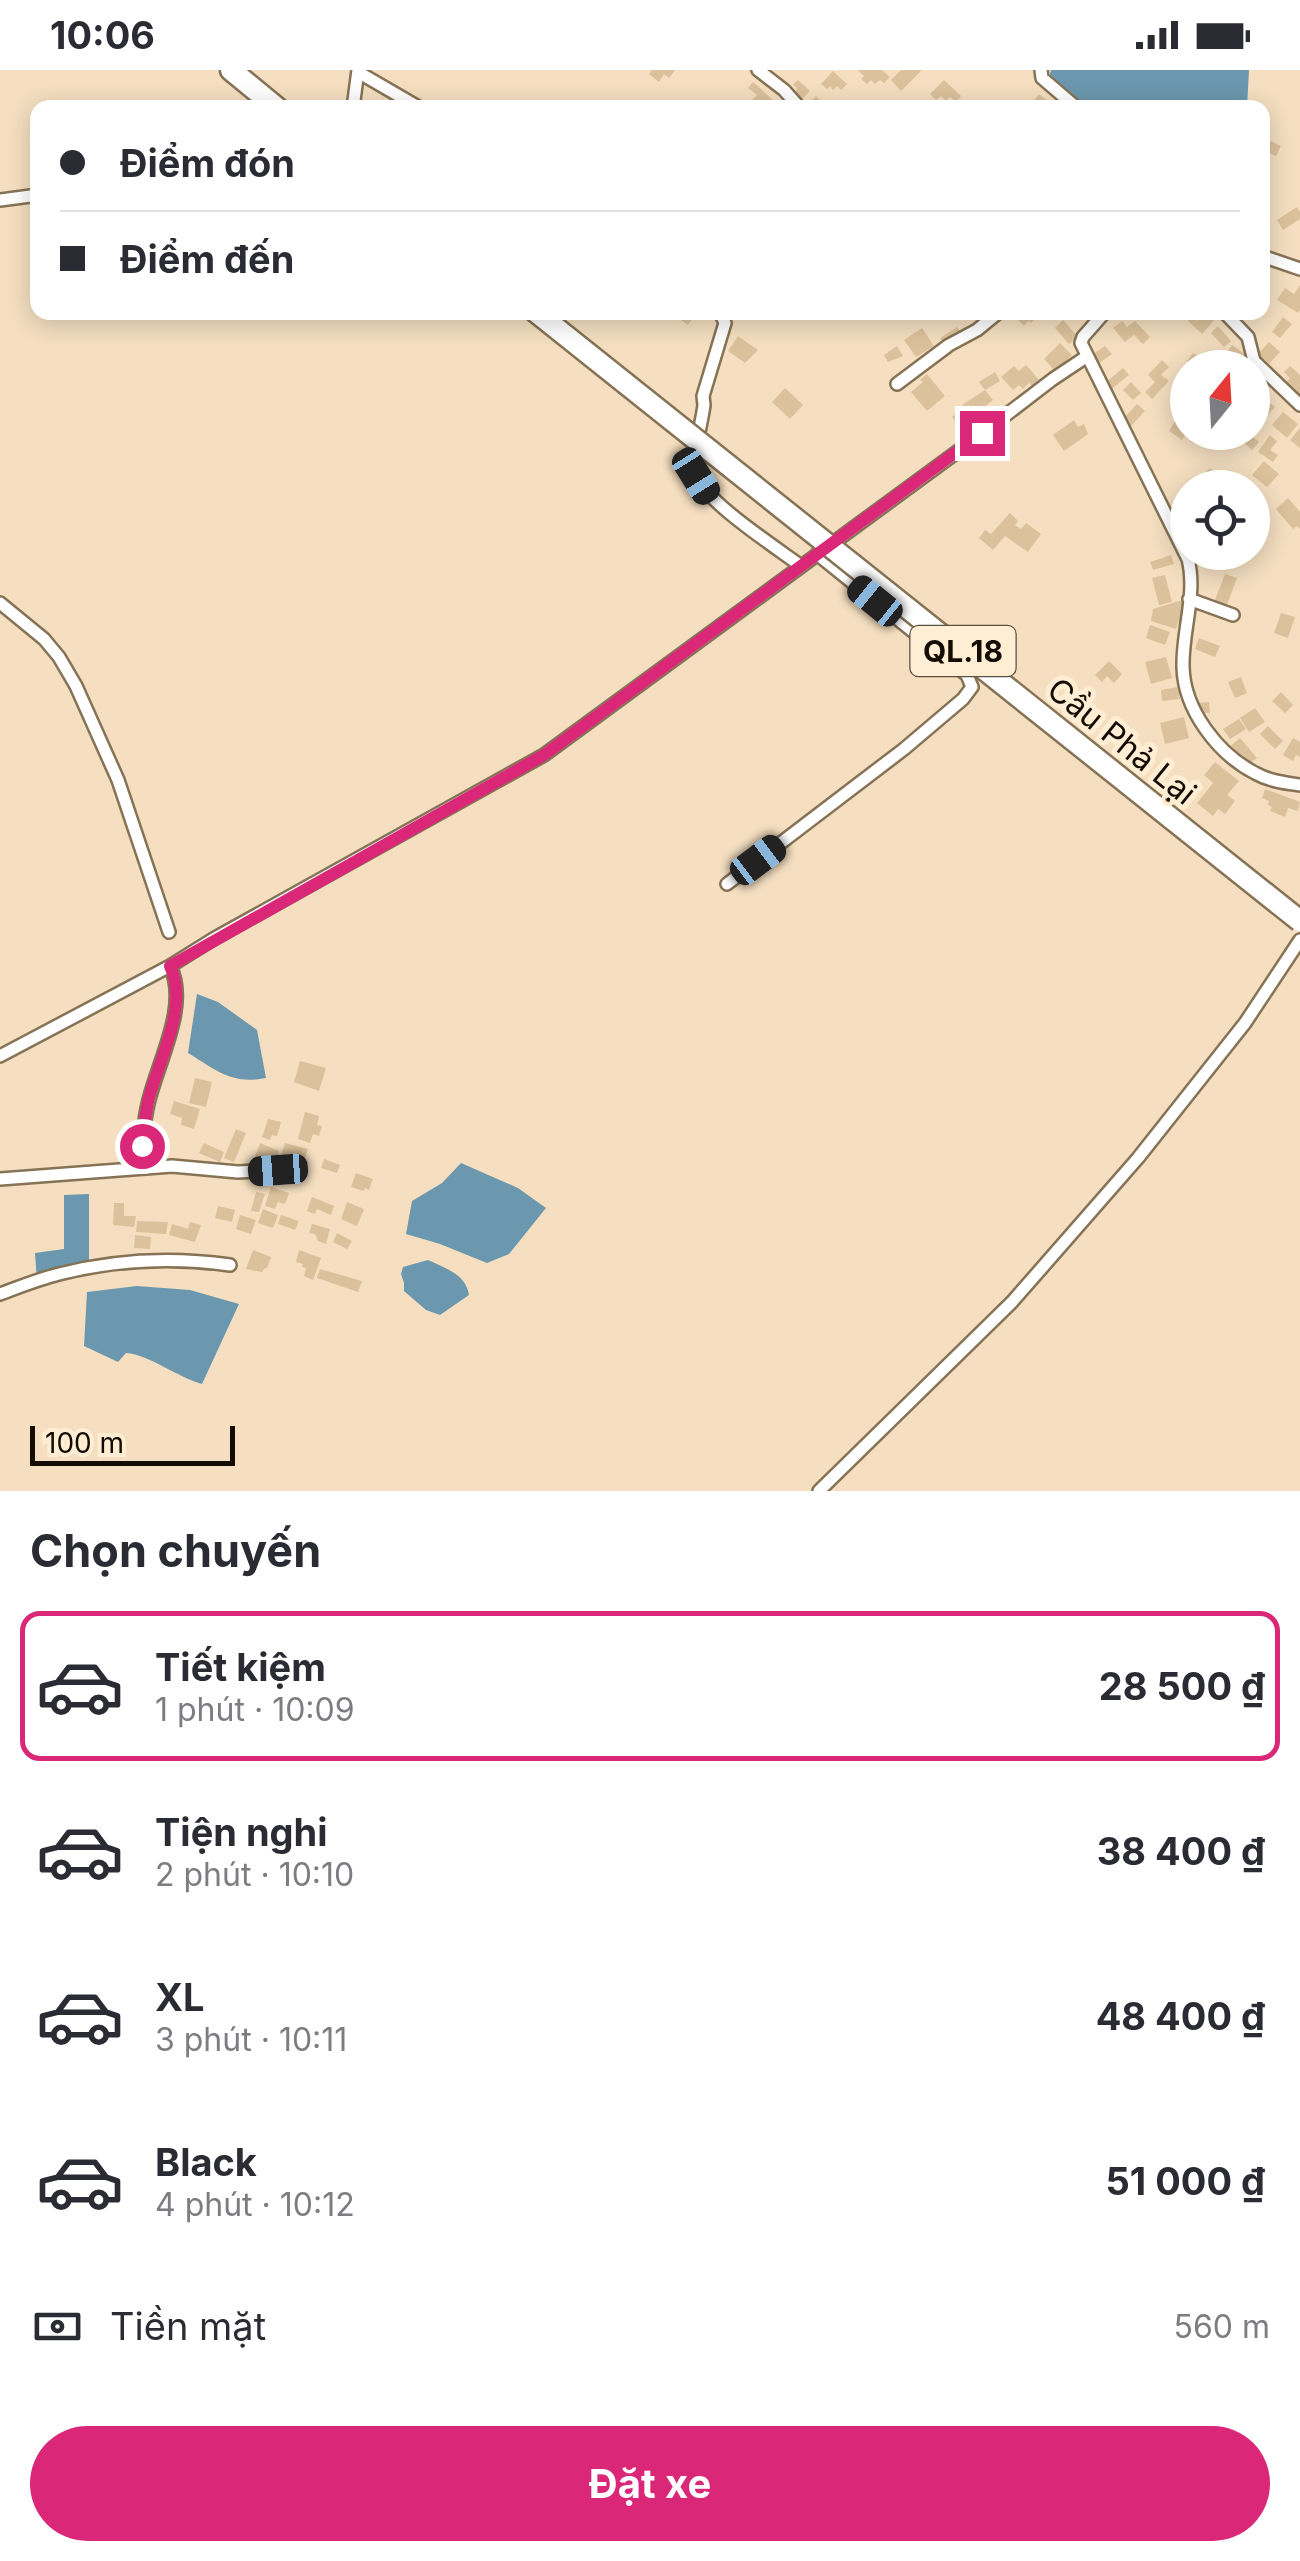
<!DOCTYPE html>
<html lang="vi">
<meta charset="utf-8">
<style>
:root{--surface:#fff;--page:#f2f2f3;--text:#2b2b33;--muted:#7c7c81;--line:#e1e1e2;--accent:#db2777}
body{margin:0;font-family:Inter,sans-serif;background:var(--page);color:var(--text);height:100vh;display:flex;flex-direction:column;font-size:38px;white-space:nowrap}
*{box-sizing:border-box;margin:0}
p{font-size:32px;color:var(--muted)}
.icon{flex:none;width:55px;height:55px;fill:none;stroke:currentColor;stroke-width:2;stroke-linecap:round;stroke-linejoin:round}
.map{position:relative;height:1421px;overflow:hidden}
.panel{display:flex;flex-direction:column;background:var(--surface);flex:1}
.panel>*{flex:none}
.top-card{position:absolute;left:30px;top:30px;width:1240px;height:220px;border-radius:20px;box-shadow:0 5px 25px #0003;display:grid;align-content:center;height:220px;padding:0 30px;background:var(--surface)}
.needle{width:65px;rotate:18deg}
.controls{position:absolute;left:1170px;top:280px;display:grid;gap:20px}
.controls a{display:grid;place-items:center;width:100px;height:100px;border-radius:50%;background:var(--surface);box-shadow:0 5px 25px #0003;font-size:50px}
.scale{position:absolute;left:30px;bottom:25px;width:205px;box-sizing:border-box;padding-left:10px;border:5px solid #130c03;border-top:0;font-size:28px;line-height:35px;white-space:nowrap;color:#130c03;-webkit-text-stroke:8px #ffedd4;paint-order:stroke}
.end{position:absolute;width:45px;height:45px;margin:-22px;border:12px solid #db2777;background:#fff;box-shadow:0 0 0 5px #fff}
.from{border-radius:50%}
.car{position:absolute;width:30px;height:60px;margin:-30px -15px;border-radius:12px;box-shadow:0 0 8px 2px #0007;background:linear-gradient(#222 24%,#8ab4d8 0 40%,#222 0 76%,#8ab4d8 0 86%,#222 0)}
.top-card b{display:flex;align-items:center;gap:35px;height:95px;font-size:38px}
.top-card b+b{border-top:2px solid var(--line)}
.top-card i{width:25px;height:25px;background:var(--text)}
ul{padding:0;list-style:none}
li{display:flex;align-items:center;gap:30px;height:150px;margin:0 20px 15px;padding:0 10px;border:5px solid transparent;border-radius:20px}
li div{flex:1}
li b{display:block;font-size:38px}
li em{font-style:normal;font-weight:700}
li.active{border-color:var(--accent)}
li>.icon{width:90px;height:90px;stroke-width:1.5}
h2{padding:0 30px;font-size:45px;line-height:120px}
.pay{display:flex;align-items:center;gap:25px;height:110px;padding:0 30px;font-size:38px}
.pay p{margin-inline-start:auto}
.primary-button{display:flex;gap:20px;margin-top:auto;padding:20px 30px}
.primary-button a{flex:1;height:115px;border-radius:60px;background:var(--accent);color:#fff;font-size:40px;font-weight:700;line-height:115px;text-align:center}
.status{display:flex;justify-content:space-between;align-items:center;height:70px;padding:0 50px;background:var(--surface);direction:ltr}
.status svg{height:28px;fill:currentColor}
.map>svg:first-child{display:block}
.water{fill:#6c98af}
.building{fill:#dcc29c}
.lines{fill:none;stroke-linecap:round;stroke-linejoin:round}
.street-casing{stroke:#867356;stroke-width:16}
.highway-casing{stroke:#867356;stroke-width:25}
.street{stroke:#fff;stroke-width:11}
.highway{stroke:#fff;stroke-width:20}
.highway-bridge-casing{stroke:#867356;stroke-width:25;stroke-linecap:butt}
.highway-bridge{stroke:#fff;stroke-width:20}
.route{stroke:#db2777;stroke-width:12}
.labels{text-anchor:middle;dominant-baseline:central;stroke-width:10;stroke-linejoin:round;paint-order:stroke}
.shield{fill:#ffedd4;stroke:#5a5042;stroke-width:2.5}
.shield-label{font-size:30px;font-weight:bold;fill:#130c03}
.street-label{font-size:32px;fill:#130c03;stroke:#ffedd4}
</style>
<div class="status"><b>10:06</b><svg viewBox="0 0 49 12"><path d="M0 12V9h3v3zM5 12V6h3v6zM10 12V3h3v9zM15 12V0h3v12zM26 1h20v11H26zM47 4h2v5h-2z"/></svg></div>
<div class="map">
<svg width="1300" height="1421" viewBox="0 0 1300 1421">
<rect width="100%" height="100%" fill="#f5dfc0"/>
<path class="water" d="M1051,0H1249L1247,37H1198L1191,34L1187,38L1084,37L1049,8Z
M197,924L218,932L257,960L266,1008C232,1015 216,1000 188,983Z
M461,1093L518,1118L546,1138L509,1184L487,1193L440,1174L406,1164L412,1131L442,1113Z
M89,1124V1197L37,1211L35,1183L64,1179V1125Z
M428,1190C445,1198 466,1204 469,1225L440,1245L426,1240L404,1221V1213L401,1204L403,1197Z
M137,1216L190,1220L239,1234L202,1314C177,1307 150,1285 126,1283L118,1292L84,1276L87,1222Z"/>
<path class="building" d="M652,0H675L669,8L664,4L659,12L649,4Z
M858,0H882L890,7L884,13L880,10L875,14L871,10L867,14L861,9L864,6Z
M901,0H922L901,21L891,10Z
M833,1L847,14L841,20L837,16L833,20L830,16L827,19L821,14Z
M798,10L810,21L800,31L794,26L797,18L793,15Z
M944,10L961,26L956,32L950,27L946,31L941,26L936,30L930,24Z
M753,12L761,19L781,38H748L750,35L748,34L757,25L748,18Z
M1039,24L1056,38H1039L1033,32Z
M816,26L828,38H805Z
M1262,67L1281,76L1276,86L1262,80Z
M1297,137L1300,142V149L1283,160L1277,150Z
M1300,215V240L1298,243L1277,230L1285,218L1294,224Z
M675,242H697L688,255L674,245Z
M973,242H997L987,252L982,246L976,252L970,246Z
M1016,242H1034L1038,246L1031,253L1028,251L1024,256L1013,245Z
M1209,243L1215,249L1202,264L1188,251L1194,244L1199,248L1202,245L1205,248Z
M1283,247L1292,254L1280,268L1272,262Z
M1063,250L1078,267L1069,274L1055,258Z
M1122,251L1127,257L1135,251L1150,267L1143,274L1134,265L1125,272L1113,258Z
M1218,256L1231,271L1224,277L1211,263Z
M957,257L962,264L945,275L940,268Z
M922,258L934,276L916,287L904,270Z
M738,266L758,280L745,293L728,281Z
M1269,272L1280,282L1269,294L1264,289L1261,292L1255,287Z
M1060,273L1072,285L1055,301L1044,289Z
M1232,275L1246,285L1237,298L1223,287Z
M897,276L903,286L888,292L884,285Z
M1105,276L1112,284L1095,296L1089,287Z
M1193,283L1205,292L1201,298H1195L1187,291Z
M1162,290L1169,297L1161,305L1169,311L1152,329L1145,322L1155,312L1148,305Z
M1026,295L1040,311L1033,317L1029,313L1023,319L1019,315L1013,320L1001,307L1014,296L1019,301Z
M1290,296L1300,305V329L1288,319L1291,315L1287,311L1290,308L1284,302Z
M1123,298L1129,305L1108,322L1103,315Z
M995,302L1000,311L985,320L979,312Z
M927,304L945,326L927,341L911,322L923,312L920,310Z
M1131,312L1141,323L1133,330L1123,320Z
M785,318L803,335L790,349L772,332Z
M985,320L993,330L979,341L983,343L975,350L962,335Z
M1262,326L1275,337L1263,350L1252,342V336Z
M1137,334L1145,341L1131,356L1123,349Z
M962,339L982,363L972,371L952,347Z
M1283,342L1298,354L1287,368L1272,355Z
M1179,344L1188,350V361L1182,370L1169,361Z
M1074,350L1078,357L1084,354L1088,364L1064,381L1053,365Z
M1300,358V378L1290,370Z
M1231,362H1247L1259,372L1252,380Z
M1270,365L1277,371L1270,380L1278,385L1273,392L1258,382Z
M1264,391L1279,404L1267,417L1252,405Z
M1210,398L1226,414L1223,418H1216L1203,405Z
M1288,428L1300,442V459L1297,456L1293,459L1276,439Z
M1010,443L1018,451L1015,455L1021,459L1026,453L1041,464L1028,482L1005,466L993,480L979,468L985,460L991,464Z
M1171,485L1174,494L1153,500L1150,492Z
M1225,504L1237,508L1225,540L1213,535Z
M1165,505L1172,532L1159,535L1152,508Z
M1186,529L1184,550H1179L1176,559L1151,551L1153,539Z
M1281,543L1295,547L1288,568L1274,563Z
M1150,555L1170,562L1165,575L1146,568Z
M1199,568L1220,576L1215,587L1195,579Z
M1166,587L1172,608L1151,614L1145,592Z
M1109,591L1122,604L1114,613L1107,606L1102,612L1095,605Z
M1241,607L1247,623L1235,628L1228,612Z
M1178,617L1180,629L1162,631L1161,620Z
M1281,622L1293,635L1285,643L1272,631Z
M1209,632L1210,643H1196L1195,633Z
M1255,638L1265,652L1249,662L1240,648Z
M1184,647L1189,668L1165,674L1160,653Z
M1239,649L1246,659L1230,669L1223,659Z
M1268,656L1283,671L1275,679L1260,664Z
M1240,668L1257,688L1245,697L1228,678Z
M1293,668L1300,672V687L1296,685L1293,691L1283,685Z
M1215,692L1239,711L1227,725L1235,731L1225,744L1218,739L1213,746L1197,733L1213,713L1204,705Z
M1265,719L1300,732L1298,741L1288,738L1285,747L1270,741L1272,737L1268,735L1269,731L1262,728Z
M300,991L326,998L319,1021L294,1012Z
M195,1008L212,1012L206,1037L189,1033Z
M174,1031L200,1039L194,1059L181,1055L182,1048L170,1044Z
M305,1042L319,1046L317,1055L322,1056L319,1066L313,1064L310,1073L298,1069Z
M268,1049L281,1052L277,1066L272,1065L270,1070L262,1067Z
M236,1059L246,1063L234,1092L224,1088Z
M204,1073L224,1082L220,1092L199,1083Z
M260,1073L279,1081L273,1098L253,1092Z
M285,1073L308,1079L305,1088L298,1086L296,1091L291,1089L289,1093L280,1090Z
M324,1089L340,1095L337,1103L321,1098Z
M356,1103L373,1109L369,1120L365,1118L364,1121L351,1117Z
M271,1117L289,1123L285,1134L278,1132L275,1139L265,1136Z
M256,1122L265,1124L259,1142L251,1141Z
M312,1127L334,1136L331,1145L317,1139L315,1144L307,1141Z
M347,1132L364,1139L357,1156L341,1149Z
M114,1133H124V1146H136L134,1157L113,1155Z
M218,1136L235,1140L232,1152L215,1148Z
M263,1139L278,1145L273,1158L258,1153Z
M240,1145L256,1150L251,1164L236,1159Z
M281,1145L299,1151L295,1160L278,1154Z
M137,1151L168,1152L166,1164L136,1162Z
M190,1152L201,1155L195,1172L169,1165L172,1154L188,1159Z
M312,1154L330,1159L326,1174L318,1171L315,1164L309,1163Z
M337,1163L352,1171L347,1179L333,1172Z
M135,1165L151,1167L150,1179L134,1178Z
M253,1180L271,1187L267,1198H265L262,1202L246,1199Z
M299,1180L321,1188L313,1210L304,1206L306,1198L302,1197L303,1194L296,1192Z
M320,1199L362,1211L358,1222L317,1208Z"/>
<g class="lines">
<g class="street-casing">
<path id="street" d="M758,0L784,20L800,38
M1041,0L1042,8L1077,38
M358,2L420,38
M353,38L358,0
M0,130L38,125
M1262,186L1300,199
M720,242L725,253L703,326L704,335C702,353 691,388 696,405C704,431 777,478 801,496
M1105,242L1083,267L1081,273L1188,489C1197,524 1182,561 1183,597C1184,640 1218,684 1255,703C1269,711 1285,713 1300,715
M1224,242L1248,267L1254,291L1300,335
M897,314L949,275L977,260L999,242
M1189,529L1233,545
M0,533L44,569L59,587L76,616L118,710L169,862
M727,814L904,679L963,629L972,617L967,605L817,484
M0,986L170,896L215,868L544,685L972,371L1053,309L1086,287
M141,1098C142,1077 143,1055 148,1034C157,993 190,936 170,896
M0,1109L172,1096L238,1102L278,1100
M0,1224C19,1217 39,1209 59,1204C114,1190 174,1187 230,1195
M819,1421L1012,1232L1138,1088L1245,953L1300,870"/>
</g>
<g class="highway-casing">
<path id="highway" d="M231,0L277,38
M536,242L625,313"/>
</g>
<use href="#street" class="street"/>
<use href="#highway" class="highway"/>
<g class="highway-bridge-casing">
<path id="highway-bridge" d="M625,313L1300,851"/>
</g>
<use href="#highway-bridge" class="highway-bridge"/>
</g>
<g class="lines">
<path class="route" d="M142,1076C144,1060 145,1044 149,1028C160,988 189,935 170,896L544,685L982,363"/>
</g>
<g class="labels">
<rect class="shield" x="910.5" y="556" width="105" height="50" rx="8"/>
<g class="shield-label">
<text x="963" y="581">QL.18</text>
</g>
<g class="street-label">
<text transform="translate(1122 671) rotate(39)">Cầu Phả Lại</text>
</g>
</g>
</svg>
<div class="controls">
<a><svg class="needle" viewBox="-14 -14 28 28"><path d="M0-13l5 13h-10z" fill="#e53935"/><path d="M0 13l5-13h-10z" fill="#7c7c81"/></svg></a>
<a><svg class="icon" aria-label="locate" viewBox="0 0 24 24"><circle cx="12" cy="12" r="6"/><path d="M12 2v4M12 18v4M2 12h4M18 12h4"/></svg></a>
</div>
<div class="scale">100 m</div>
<i class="end from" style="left:142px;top:1076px"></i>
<i class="end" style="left:982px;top:363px"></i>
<i class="car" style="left:696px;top:406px;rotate:148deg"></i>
<i class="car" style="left:875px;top:531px;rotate:309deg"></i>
<i class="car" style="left:758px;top:790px;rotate:53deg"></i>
<i class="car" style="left:278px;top:1100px;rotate:266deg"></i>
<div class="top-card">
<b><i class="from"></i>Điểm đón</b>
<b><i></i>Điểm đến</b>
</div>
</div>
<section class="panel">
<h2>Chọn chuyến</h2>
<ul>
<li class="active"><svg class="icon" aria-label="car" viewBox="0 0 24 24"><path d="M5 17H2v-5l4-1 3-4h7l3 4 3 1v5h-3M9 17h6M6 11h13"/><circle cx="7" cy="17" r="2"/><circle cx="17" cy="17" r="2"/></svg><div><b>Tiết kiệm</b><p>1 phút · 10:09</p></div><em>28 500 ₫</em></li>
<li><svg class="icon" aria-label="car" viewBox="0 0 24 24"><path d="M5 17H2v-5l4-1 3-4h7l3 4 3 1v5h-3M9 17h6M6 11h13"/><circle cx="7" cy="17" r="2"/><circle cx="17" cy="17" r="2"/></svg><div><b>Tiện nghi</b><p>2 phút · 10:10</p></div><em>38 400 ₫</em></li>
<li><svg class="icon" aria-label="car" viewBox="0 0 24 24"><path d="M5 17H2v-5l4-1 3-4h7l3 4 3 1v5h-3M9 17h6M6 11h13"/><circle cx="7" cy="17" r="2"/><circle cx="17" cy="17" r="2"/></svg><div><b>XL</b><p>3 phút · 10:11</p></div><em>48 400 ₫</em></li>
<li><svg class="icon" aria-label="car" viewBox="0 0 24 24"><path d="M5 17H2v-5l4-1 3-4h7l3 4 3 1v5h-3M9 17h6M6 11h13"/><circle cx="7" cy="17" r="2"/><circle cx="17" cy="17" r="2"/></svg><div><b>Black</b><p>4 phút · 10:12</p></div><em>51 000 ₫</em></li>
</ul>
<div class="pay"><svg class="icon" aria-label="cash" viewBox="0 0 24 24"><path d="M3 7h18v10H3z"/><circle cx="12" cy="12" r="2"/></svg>Tiền mặt<p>560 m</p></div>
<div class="primary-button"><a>Đặt xe</a></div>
</section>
